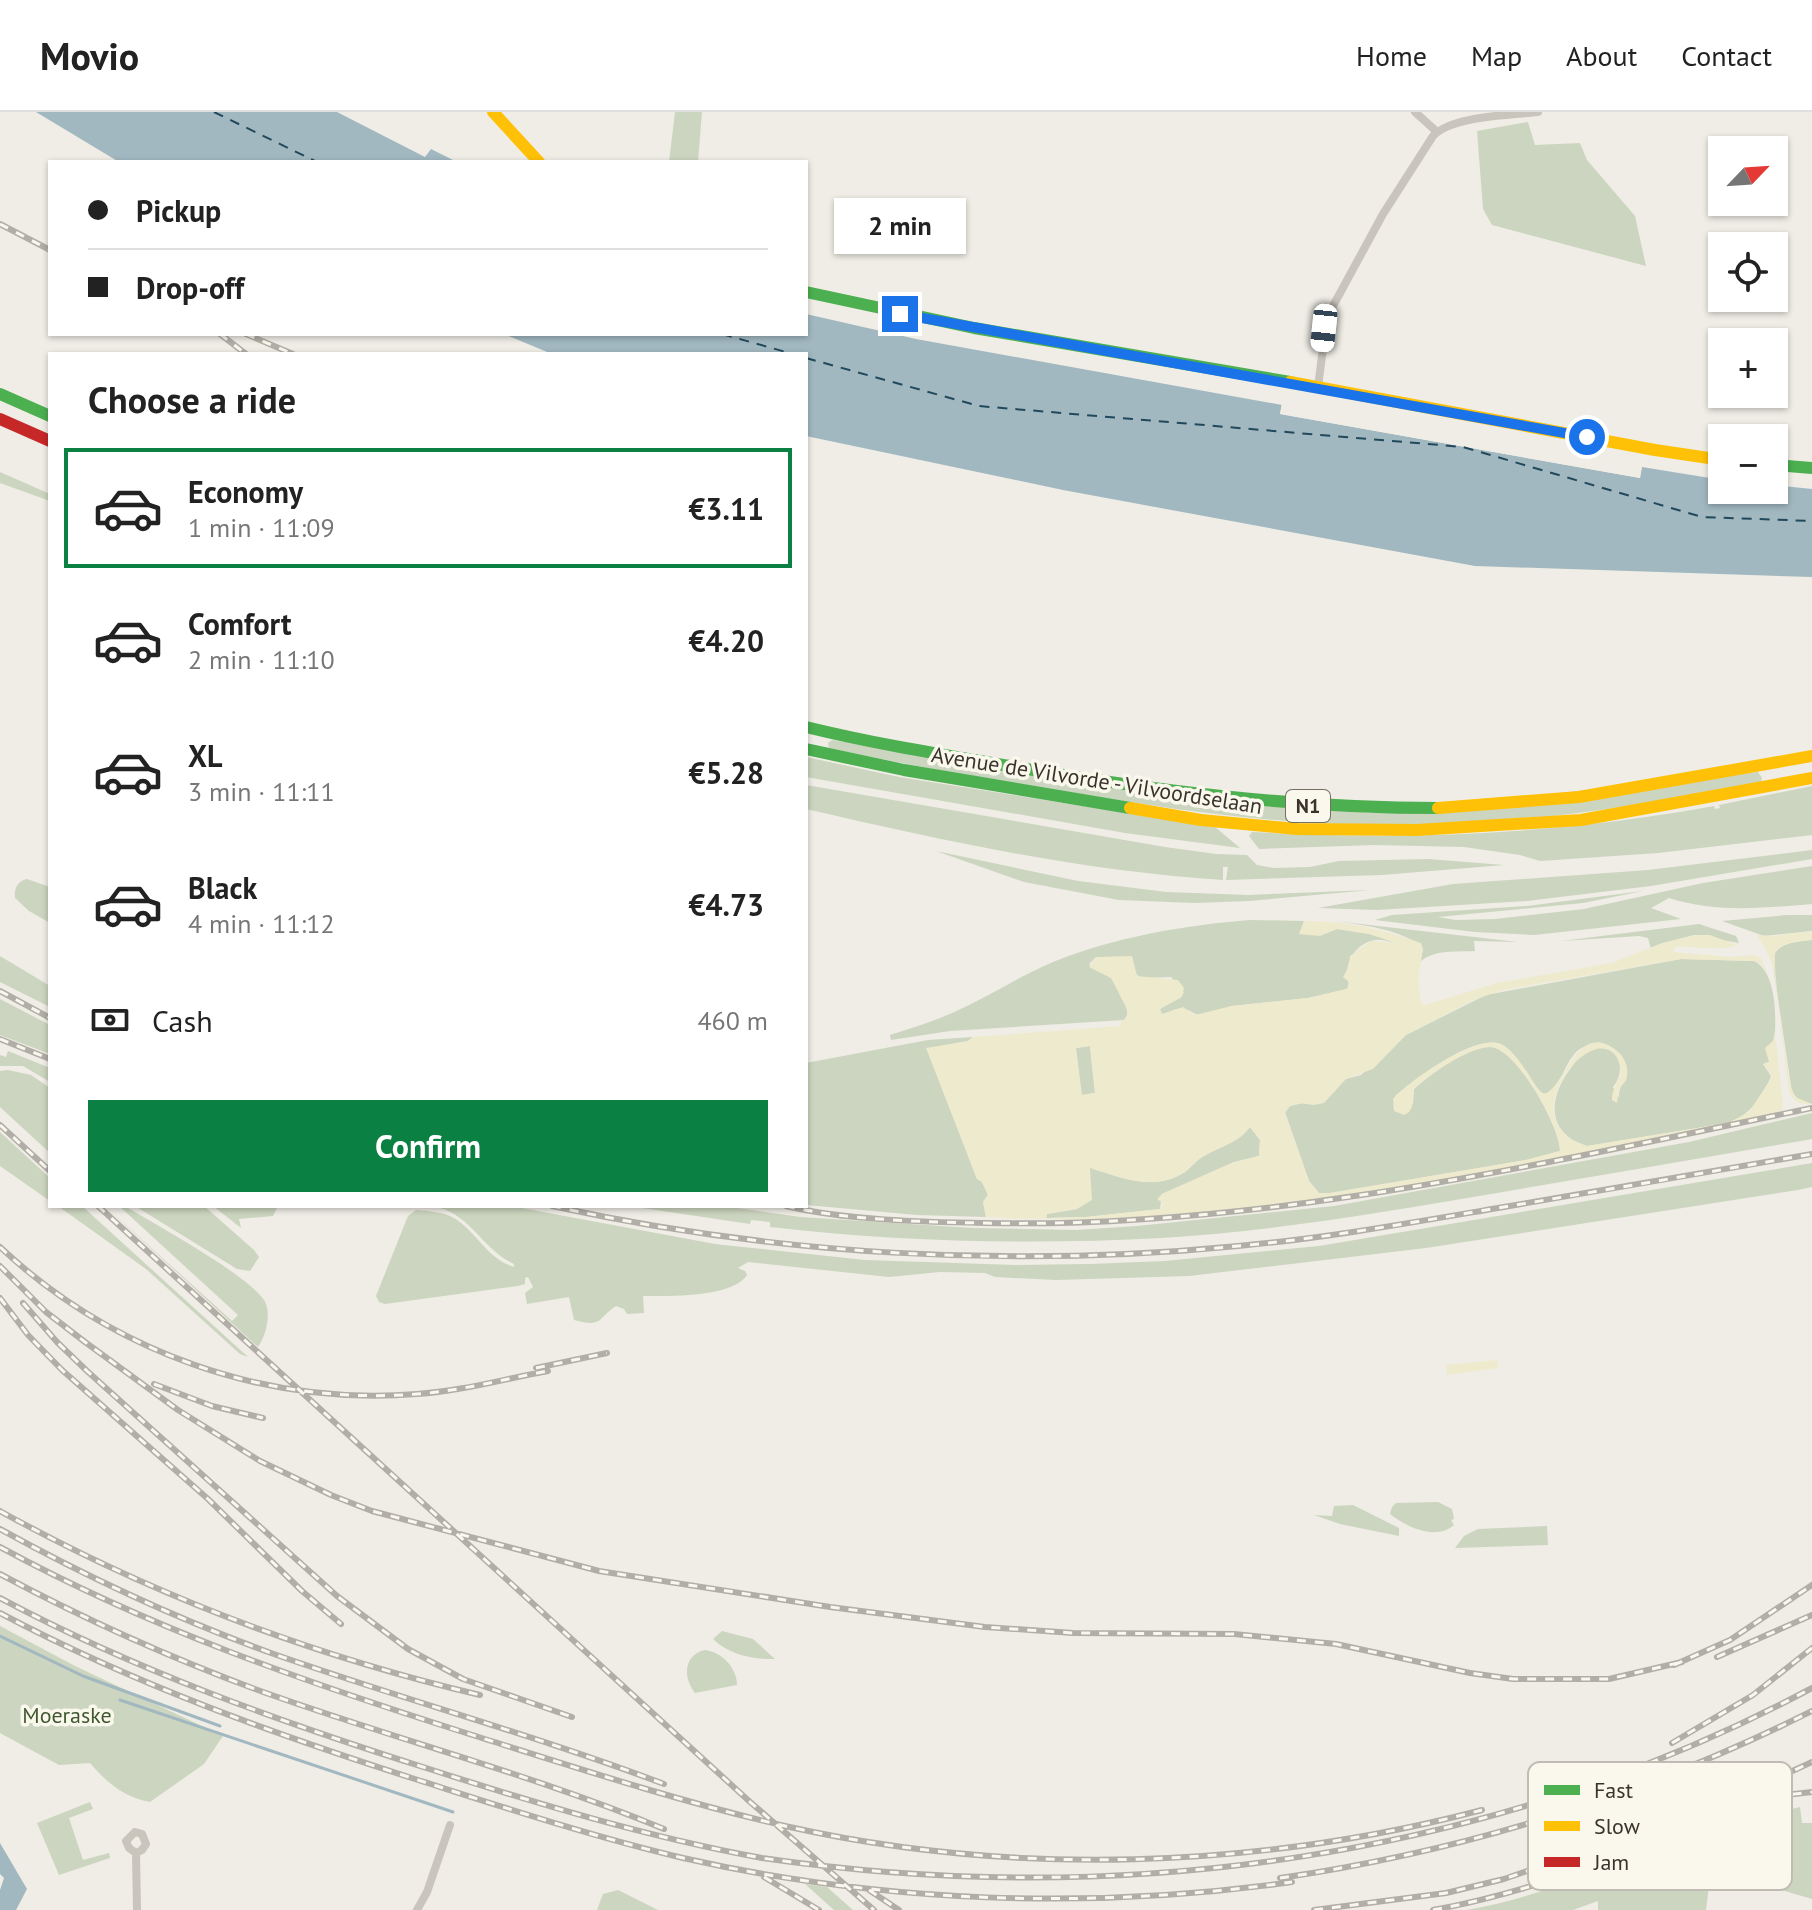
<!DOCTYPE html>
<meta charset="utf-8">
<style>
:root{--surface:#fff;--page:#f6f6f6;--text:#222;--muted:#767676;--line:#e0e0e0;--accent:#0b8043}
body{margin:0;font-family:"PT Sans",sans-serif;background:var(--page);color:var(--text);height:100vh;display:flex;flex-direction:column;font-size:30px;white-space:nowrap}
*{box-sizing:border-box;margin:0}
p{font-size:26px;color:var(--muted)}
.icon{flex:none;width:44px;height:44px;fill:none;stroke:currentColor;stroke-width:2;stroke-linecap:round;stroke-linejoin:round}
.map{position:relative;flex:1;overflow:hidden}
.side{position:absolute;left:48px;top:240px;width:760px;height:856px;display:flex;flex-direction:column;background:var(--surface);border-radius:0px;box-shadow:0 2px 6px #0004}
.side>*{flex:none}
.guide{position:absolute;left:48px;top:48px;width:760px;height:176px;border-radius:0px;box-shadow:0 2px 6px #0004;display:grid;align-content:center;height:176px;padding:0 40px;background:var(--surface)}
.needle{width:52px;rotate:65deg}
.tools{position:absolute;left:1708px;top:24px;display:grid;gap:16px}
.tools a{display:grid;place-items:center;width:80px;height:80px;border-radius:0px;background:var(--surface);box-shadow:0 2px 6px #0004;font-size:40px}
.end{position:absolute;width:36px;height:36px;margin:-18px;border:10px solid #1a73e8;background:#fff;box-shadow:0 0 0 4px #fff}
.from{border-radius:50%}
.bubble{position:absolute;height:56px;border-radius:0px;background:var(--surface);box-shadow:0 2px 6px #0004;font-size:26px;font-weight:700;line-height:56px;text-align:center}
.car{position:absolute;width:24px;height:48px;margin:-24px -12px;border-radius:10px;box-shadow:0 0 6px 2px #0007;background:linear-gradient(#fff 24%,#345 0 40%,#fff 0 76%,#345 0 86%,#fff 0)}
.guide b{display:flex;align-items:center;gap:28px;height:76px;font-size:30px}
.guide b+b{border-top:2px solid var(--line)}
.guide i{width:20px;height:20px;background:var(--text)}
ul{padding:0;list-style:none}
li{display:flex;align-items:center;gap:24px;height:120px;margin:0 16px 12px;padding:0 24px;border:4px solid transparent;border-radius:0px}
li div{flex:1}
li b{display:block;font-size:30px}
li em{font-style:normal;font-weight:700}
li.active{border-color:var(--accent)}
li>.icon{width:72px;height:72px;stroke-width:1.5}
h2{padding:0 40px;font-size:36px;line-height:96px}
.pay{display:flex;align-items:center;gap:20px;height:88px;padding:0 40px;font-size:30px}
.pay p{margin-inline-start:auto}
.button{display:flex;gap:16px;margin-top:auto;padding:16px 40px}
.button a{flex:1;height:92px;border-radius:0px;background:var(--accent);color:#fff;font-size:32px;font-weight:700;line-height:92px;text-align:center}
header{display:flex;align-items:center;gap:48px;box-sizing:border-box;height:112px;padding:0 40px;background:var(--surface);border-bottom:2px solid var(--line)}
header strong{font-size:38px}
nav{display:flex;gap:44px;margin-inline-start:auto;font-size:28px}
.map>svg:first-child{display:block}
.green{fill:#ccd5bf}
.sand{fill:#eeeacd;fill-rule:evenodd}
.water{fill:#a1b8c0}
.pier{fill:#efede5}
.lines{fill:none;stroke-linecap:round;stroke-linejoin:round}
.stream{stroke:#a1b8c0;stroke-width:3}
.ferry{stroke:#21495b;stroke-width:2;stroke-dasharray:10 8;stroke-linecap:butt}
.street{stroke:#c9c5bd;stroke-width:8}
.fast{stroke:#4caf50;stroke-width:12}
.slow{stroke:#ffc107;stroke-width:12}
.jam{stroke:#c62828;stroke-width:12}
.rail-casing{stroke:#b1ada7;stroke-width:6}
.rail{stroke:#faf7ed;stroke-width:3;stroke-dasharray:9;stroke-linecap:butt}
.route{stroke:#1a73e8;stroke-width:10}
.labels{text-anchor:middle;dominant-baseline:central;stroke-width:7;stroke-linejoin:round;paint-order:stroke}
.shield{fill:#faf7ed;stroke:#746e65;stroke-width:2}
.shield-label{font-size:20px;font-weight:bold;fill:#3a332b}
.street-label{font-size:22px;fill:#3a332b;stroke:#faf7ed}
.park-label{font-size:22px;fill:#3f582f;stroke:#faf7ed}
.key{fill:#faf7ed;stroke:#c0bcb3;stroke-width:2}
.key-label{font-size:22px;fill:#3a332b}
</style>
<header>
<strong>Movio</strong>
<nav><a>Home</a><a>Map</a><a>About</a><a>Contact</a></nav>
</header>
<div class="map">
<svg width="1812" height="1798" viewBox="0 0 1812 1798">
<rect width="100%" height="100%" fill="#efede5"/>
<path class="green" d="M675,0H702L698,50H669Z
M1528,10L1535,33L1580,31L1587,48L1635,104L1646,154L1492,113L1483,97L1477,19Z
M0,360L50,382V389L0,371Z
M832,628L1369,701L1758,660L1762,666L1761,670C1645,693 1530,712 1412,713C1298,715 1186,700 1074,681C992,668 911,654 829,636L828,631Z
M806,645L899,665L1215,715L1240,736L1125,721L806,665Z
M806,673L1165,735L1216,742L1247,743L1257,753L1274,756L1310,755L1339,749L1428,747L1504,753L1382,763L1226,768L1228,755H1223V768C1081,759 945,729 806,697Z
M1812,674V723L1658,741L1540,749L1520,743L1464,735L1374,733L1259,737L1249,724L1252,720C1407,729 1561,722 1714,694L1715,697L1720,696L1719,693Z
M1812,738V747L1651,774L1527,789L1377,798L1318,796L1453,772L1648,758Z
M936,739L1078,769L1166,780L1248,783L1371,778L1249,789L1194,791L1119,788L1024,770Z
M1812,754V792C1765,796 1715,801 1669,786L1651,796L1681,807L1534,823L1475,820L1375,808L1392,803L1527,794L1643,779L1583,791L1438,805L1456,808L1495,807L1584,797L1703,771Z
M27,767L50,775V811L29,799L15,786C14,777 17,769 27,767Z
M1787,803H1812V819L1764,824L1722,809Z
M1251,808L1304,809L1300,821L1324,822L1337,817L1369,822L1389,828L1412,844L1414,852L1412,866L1402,857V840C1397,835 1393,830 1387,829C1361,821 1339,852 1350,874L1347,877L1308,886L1232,894L1198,903L1188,898L1176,897L1162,903L1160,897L1184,881L1171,865L1141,866L1115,845H1096L1089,852C1095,859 1104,859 1111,866C1119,873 1126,893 1128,902L1124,908L950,919L891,928L890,923C916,915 941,907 965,895C995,881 1022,863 1053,850C1115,825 1185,813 1251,808Z
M1334,809L1518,830L1474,829L1475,839C1456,840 1434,837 1420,850L1423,837C1405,817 1360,813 1334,809Z
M1699,812L1736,824L1739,831L1694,823L1651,837L1648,826L1639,824L1561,829Z
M1812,828V992L1800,989L1792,980L1772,847C1778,830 1796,830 1812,828Z
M0,844L50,874V895L0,870Z
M1681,847L1754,849C1775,859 1776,899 1775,919C1774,930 1768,939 1769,950L1763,952L1771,964C1763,985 1750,1003 1728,1011L1587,1034C1549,1023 1547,990 1568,960C1574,952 1580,942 1590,938C1616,929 1629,955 1613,975L1619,986C1618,973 1628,967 1626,953L1605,932C1599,933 1591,933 1586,934C1564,941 1564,977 1544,982C1527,970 1521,945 1504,934C1479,917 1415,968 1395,984L1413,992L1414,977C1429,963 1468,935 1490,935C1516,935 1560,1015 1560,1039L1526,1048L1330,1081H1319L1309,1069L1285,1000L1290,994L1303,991L1346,967L1361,963L1406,923L1486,883Z
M0,887L50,913V942L0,923Z
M973,925L968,929L927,937L977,1067L982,1070L988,1083L983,1090L986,1105L917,1103L806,1093V951L928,928Z
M1090,934L1095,981L1081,983L1076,936Z
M8,939L50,956V970L23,954H0V943L6,945Z
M8,958L31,963L50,976V1041L0,995V959Z
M1812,1001V1027C1707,1045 1602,1063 1497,1081C1386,1100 1274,1119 1162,1126C1032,1133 900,1130 770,1115V1110L751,1108L750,1112L629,1094H723L800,1105L973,1116L1076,1118L1137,1114L1334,1094L1689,1030Z
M1250,1015L1260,1028L1259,1044L1234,1050L1162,1082L1160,1097L1086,1105L1046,1106L1047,1102L1077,1097L1089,1055C1121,1066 1154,1080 1185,1060C1192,1055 1196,1048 1204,1044C1221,1034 1238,1031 1250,1015Z
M0,1020L50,1066V1089L0,1054Z
M1812,1051V1075L1798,1078L1426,1136L1189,1164L1056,1168L995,1165L985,1161L940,1160L889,1165L748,1150L738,1156L745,1159L747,1163C732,1186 669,1184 643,1184L644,1201L627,1202L624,1197L616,1194C597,1206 604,1216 574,1208L569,1185L527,1192L525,1181L533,1175L528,1165L525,1166V1172L518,1174L385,1192L379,1190L376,1184L408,1104L416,1098C429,1099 443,1100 454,1106C477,1120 486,1146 514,1155V1152C480,1136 471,1100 431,1094H511L715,1132L865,1148L1015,1153L1090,1152L1165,1149L1319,1134Z
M58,1094H82L248,1245L240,1242L146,1157Z
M105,1094L232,1209L238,1203L119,1094H125C156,1113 245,1161 264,1188C272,1200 266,1224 258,1235Z
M135,1094H204L254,1138L259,1145L250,1159L237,1157Z
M213,1094H278L273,1104L239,1107L241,1116Z
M1438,1390L1452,1397L1454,1407L1451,1408L1454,1413C1436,1429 1406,1415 1390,1402L1392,1395L1396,1391Z
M1353,1393L1399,1416V1424L1340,1412L1314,1403L1332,1404L1334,1394Z
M1547,1414L1548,1433L1455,1436L1464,1424L1478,1417Z
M0,1514L75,1554L223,1624L204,1652L150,1690C124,1685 107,1671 90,1651L59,1653L0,1621Z
M722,1519L753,1527L775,1547C753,1548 728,1542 713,1527Z
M705,1538C722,1540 737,1556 737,1573L695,1581C683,1566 683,1543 705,1538Z
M90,1690L93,1697L69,1706L83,1748L109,1741L110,1746L59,1763L37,1711Z
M1800,1695L1802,1711H1812V1787L1757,1771L1710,1765L1706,1798H1598V1789L1573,1798H1466C1512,1791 1557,1774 1601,1759C1667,1736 1732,1712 1800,1695Z
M805,1772L827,1775L853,1798H834Z
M618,1778L658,1798H597L603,1782Z"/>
<path class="sand" d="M1304,809C1346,809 1382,817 1421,831L1423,837L1418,867L1421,891L1425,893L1497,871L1612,851L1662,831L1694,823H1710L1734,832L1739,831C1728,841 1692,833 1675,835L1673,840L1730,845L1754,843L1761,846L1767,861L1761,852L1754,849L1681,847L1503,878L1476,887L1406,923L1373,957L1346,967L1324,991L1314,993L1298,991L1290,994L1285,1001L1309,1069L1319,1081H1330L1526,1048L1560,1039C1561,1015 1516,935 1490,935C1469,935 1428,963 1414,977C1411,988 1416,998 1404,1003L1394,999L1393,987C1408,969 1478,921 1501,932C1517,940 1530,966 1540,980L1546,982C1568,968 1579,908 1617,939C1625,945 1630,958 1626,968C1624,972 1620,975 1619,979C1617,983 1618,987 1617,991L1612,988C1611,974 1624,967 1620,953C1604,894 1502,1009 1587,1034L1728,1011L1749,1000L1770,968L1771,962L1763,952L1769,950L1765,936L1774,928L1775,919L1783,997L1775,1002C1519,1054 1248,1120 986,1105L983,1090L988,1083L982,1070L977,1067L926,936L968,929L973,925L1121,914V909L1127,906V897L1111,866L1089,855L1096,845L1132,844L1137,864L1178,868L1184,876L1182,885L1160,897L1162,902L1183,895L1195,903L1232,894L1308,886L1347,877L1349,870L1343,865L1349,854L1350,844L1371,829L1395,831L1370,822L1337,817L1320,824L1299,822ZM1090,934L1095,981L1082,983L1076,936ZM1250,1015L1260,1028L1259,1044L1234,1050L1162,1082L1157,1087L1163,1091L1160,1097L1086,1105L1046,1106L1047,1102L1077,1097L1092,1088L1090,1056C1122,1066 1154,1080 1185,1060C1192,1055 1196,1048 1204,1044C1221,1034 1238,1031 1250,1015Z
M1812,819V828C1801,829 1784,829 1776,839C1770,846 1788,954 1790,972L1795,985L1812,992C1802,993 1793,990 1789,980L1774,858L1768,841L1757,823L1774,824Z
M1497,1248L1498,1256L1447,1263L1446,1253Z"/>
<path class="water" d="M36,0H337L425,45L431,37L457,50H119Z
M806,202L916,227L1282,293L1280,302L1640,366L1642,355L1722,368V378H1774V373L1812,377V465L1475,454L1063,378L806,324V242H552L504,222H806Z
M0,1731L27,1777L16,1798H0V1778L4,1766L0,1762Z"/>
<path class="pier" d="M1282,290L1286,292L1285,299L1636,362L1638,353L1642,351L1640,366L1280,302Z"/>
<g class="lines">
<path class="stream" d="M0,1524L83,1564L220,1614
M120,1588L453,1700"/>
<path class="ferry" d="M214,0L317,50
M722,222L793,242
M806,246L979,294L1463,335L1702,405L1812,409"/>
<path class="street" d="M1415,0L1436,19
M1318,275L1327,205L1383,102L1433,24C1452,4 1511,3 1538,0
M136,1741L142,1738L146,1732L142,1722L135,1720L126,1729L129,1736L136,1741L137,1798
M417,1798L427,1780L450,1713"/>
<path class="fast" d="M806,180L974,216L1290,270
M0,282L50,304
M1774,353L1812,356
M806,615C875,632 945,643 1015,655C1156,679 1296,696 1438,696
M806,637L904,658L1130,696"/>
<path class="slow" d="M493,0L539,50
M1290,270L1655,338L1722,348
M1130,696L1201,708L1297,717L1417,718L1581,708L1812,666
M1438,696L1579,685L1812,644"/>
<path class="jam" d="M0,307L50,329"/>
<g class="rail-casing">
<path id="rail" d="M0,112L50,138
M220,222L246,242
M246,222L293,242
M0,879L50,906
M0,927L50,947
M0,1013L50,1059
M98,1094L749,1689L874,1798
M552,1094C776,1143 1010,1156 1238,1134C1327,1126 1415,1110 1504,1095C1606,1078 1709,1060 1812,1042
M786,1094C844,1108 924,1110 985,1111C1265,1117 1539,1052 1812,996
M0,1135C112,1240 264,1294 417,1282C461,1279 504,1267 548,1259
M0,1154L46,1200L85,1230L178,1298L260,1349L331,1383L372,1399L599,1459L830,1495L985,1515L1073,1521L1234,1522L1336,1532L1470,1561L1513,1567H1609L1682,1550
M0,1186L28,1223L62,1258L208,1387L302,1479L341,1512
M23,1191L57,1230L87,1259L337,1484L408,1537L463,1567L572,1605
M536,1256L607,1241
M154,1272L212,1294L263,1306
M0,1399C150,1482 314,1544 480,1583
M0,1417C87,1465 177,1507 271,1541C401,1587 535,1623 664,1672
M0,1435C149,1516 305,1570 466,1621C571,1654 677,1689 785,1714C1012,1765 1257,1757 1482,1698
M0,1462C86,1508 175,1548 266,1581C398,1628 534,1663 664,1717
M0,1486C135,1558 278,1609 423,1655C535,1691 647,1725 762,1746C1120,1798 1492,1747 1812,1576
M0,1501C134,1572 274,1622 418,1668C506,1696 594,1725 683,1746C882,1791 1090,1798 1292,1770
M1717,1545L1812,1503
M1674,1553L1730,1528L1812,1473
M1672,1631L1753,1583L1812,1536
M1740,1694L1777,1684L1812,1680
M764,1765L819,1798
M1280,1766C1466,1739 1644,1683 1812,1599
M869,1778L899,1798
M1314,1798L1446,1781L1504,1767L1723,1691L1812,1650
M1433,1798C1526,1781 1618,1747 1705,1708"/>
</g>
<use href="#rail" class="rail"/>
</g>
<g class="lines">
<path class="route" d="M900,202L1587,325"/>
</g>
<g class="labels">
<rect class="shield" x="1286" y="678" width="44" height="32" rx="6"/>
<g class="shield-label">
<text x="1308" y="694">N1</text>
</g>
<g class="street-label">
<text transform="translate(1097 668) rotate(9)">Avenue de Vilvorde - Vilvoordselaan</text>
</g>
<g class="park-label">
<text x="67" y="1603">Moeraske</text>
</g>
</g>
<rect x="1528" y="1650" width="264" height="128" rx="12" class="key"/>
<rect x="1544" y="1673" width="36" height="10" fill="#4caf50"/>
<rect x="1544" y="1709" width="36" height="10" fill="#ffc107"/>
<rect x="1544" y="1745" width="36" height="10" fill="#c62828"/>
<g class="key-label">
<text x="1594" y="1686">Fast</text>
<text x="1594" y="1722">Slow</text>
<text x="1594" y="1758">Jam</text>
</g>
</svg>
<div class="tools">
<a><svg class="needle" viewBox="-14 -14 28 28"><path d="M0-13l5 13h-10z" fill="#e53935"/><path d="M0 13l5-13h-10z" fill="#767676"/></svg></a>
<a><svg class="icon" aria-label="locate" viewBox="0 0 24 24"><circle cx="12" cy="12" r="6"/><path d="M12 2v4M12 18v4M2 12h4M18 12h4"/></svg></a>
<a>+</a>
<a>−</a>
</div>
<i class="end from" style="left:1587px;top:325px"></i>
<i class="end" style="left:900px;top:202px"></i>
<div class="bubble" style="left:834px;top:86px;width:132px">2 min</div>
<i class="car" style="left:1324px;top:216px;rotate:186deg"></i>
<div class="guide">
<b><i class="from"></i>Pickup</b>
<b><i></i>Drop-off</b>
</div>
<section class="side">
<h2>Choose a ride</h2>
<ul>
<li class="active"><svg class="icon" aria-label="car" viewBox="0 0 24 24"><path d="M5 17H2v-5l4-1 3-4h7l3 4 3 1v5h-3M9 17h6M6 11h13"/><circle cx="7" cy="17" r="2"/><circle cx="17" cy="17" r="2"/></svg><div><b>Economy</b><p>1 min · 11:09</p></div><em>€3.11</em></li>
<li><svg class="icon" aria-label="car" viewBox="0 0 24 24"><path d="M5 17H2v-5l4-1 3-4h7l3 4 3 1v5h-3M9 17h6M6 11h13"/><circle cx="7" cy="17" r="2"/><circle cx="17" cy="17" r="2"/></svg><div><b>Comfort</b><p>2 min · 11:10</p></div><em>€4.20</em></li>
<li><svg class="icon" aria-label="car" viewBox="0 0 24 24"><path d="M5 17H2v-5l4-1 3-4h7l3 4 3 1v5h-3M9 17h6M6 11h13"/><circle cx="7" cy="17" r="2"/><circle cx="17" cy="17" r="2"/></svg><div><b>XL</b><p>3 min · 11:11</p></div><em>€5.28</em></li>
<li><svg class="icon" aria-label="car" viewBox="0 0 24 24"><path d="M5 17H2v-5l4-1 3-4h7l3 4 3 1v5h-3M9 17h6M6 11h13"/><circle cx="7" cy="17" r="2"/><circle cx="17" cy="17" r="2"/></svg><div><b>Black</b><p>4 min · 11:12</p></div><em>€4.73</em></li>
</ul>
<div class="pay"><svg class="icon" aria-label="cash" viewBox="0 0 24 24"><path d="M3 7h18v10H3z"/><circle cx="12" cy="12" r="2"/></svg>Cash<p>460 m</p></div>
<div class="button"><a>Confirm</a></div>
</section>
</div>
